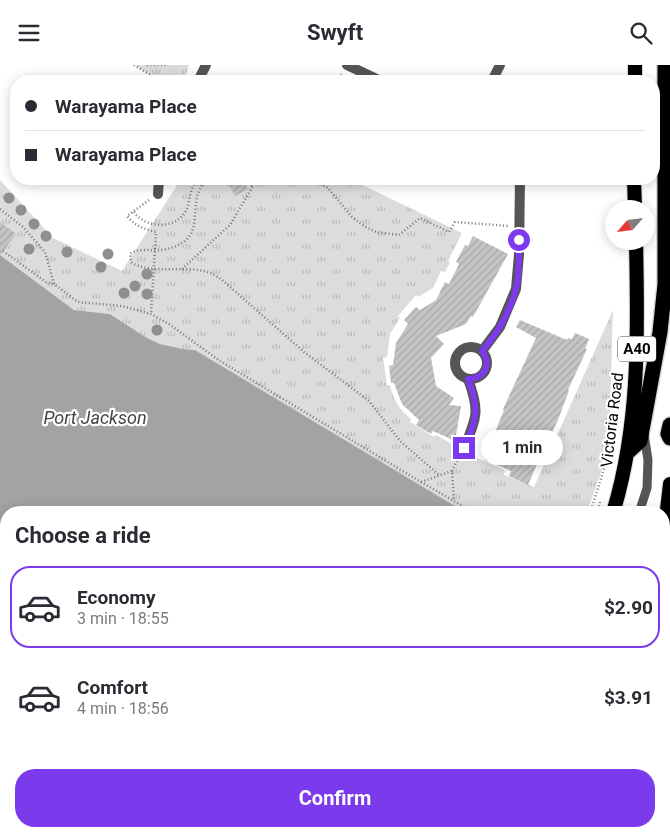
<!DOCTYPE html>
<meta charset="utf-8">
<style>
:root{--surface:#fff;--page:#f7f7f7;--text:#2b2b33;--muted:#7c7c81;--line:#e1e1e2;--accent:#7c3aed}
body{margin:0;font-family:Roboto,sans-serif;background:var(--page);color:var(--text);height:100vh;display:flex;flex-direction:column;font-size:19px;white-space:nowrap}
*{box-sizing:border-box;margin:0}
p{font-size:16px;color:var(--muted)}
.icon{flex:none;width:28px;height:28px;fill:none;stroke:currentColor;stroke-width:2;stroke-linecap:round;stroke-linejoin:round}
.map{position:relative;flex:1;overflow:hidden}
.sheet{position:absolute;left:0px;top:441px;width:670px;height:331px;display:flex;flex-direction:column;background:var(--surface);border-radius:20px 20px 0 0;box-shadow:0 2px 12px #0003}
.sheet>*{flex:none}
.top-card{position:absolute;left:10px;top:10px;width:650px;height:110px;border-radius:20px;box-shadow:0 2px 12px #0003;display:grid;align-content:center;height:110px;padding:0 15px;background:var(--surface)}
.needle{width:32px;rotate:242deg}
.tools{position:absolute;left:605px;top:135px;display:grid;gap:10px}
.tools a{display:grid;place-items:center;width:50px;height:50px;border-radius:50%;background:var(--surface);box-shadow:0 2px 12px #0003;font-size:25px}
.end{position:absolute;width:22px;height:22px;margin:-11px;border:6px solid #7c3aed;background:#fff;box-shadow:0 0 0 2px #fff}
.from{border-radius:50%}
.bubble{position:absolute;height:35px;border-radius:18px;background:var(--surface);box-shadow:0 2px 12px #0003;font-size:16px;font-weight:700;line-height:35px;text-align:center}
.top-card b{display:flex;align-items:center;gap:18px;height:48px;font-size:19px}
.top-card b+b{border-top:1px solid var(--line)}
.top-card i{width:12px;height:12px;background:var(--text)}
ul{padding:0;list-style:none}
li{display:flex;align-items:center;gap:15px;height:82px;margin:0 10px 8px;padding:0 5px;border:2px solid transparent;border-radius:20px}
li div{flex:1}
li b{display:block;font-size:19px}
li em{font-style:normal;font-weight:700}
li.selected{border-color:var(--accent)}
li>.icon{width:45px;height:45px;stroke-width:1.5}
h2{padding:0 15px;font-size:22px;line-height:60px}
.cta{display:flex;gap:10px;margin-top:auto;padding:10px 15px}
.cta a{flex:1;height:58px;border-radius:20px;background:var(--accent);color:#fff;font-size:20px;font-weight:700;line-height:58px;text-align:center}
header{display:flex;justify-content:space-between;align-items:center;height:65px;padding:0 15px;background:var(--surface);font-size:22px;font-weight:700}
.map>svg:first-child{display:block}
.park{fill:url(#park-tufts)}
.water{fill:#a3a3a3}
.pier{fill:#fff}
.building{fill:url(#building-hatch)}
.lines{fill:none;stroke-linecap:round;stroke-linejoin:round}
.trunk-casing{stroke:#dbdbdb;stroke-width:16}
.motorway-casing{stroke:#dbdbdb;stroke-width:18}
.path{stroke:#777;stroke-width:2.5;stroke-dasharray:1 2.5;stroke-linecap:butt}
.service{stroke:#555;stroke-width:9}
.minor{stroke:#555;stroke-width:10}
.trunk{stroke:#000;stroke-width:14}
.motorway{stroke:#000;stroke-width:15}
.path-bridge{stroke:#777;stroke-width:2.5;stroke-dasharray:1 2.5;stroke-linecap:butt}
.tree{fill:#8f8f8f}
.route{stroke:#7c3aed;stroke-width:6}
.labels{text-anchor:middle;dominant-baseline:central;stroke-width:4.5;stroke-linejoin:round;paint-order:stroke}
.shield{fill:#fff;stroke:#4c4c4c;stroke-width:1}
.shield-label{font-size:15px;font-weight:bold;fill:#000}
.street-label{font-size:16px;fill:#000;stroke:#fff}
.water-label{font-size:18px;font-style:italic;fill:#444;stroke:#fff}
</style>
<header><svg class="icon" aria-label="menu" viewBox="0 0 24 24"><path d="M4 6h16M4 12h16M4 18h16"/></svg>Swyft<svg class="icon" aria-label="search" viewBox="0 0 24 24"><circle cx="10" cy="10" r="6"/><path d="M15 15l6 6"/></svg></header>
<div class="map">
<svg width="670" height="772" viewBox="0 0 670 772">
<defs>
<pattern id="park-tufts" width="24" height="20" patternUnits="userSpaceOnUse" patternTransform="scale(1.25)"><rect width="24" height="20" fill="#dcdcdc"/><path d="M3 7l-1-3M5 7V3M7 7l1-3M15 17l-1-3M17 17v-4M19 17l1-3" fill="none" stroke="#bbb"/></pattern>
<pattern id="building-hatch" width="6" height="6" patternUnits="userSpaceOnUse" patternTransform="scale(1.25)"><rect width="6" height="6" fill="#c4c4c4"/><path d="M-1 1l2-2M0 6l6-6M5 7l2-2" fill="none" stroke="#a7a7a7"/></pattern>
</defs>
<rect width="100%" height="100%" fill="#fff"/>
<path class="park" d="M135,0H189L184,16H159Z
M181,114H350L462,168L448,196L450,197L445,207L441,206L433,223L418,232L416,230L398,251L400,253L390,269L387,292L383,293L387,320H390C393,335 400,345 411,354L410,357L434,372L436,370L479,394L505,405L504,410L534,422L613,245L609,384L587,447H465L195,285L183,284L160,279L147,273L110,249L74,245L0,190V115L53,173L122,206Z"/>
<path class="water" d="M0,190L74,245L110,249L147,273L160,279L183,284L195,285L465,447L6,448V766H664V579L670,577V772H0Z"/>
<path class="pier" d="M670,575V611L664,651V576Z
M589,766H636L634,772H588Z"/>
<path class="building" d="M239,114H242L248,124L235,131L229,119Z
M0,157L16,169L0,190Z
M473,171L508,189L473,252L471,251L466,259L436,271L444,279L431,293L436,321L454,333L449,340L461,341L455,376L433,366L431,369L416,360L419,355L402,339L394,318H391L389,301L393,300L396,278L408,259L404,255L416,242L420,245L436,235L445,217L449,219L459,199L456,197L465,180L468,181Z
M520,255L567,275L568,273L572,274L575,268L589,274L585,284H587L568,325L569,326L557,357L550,372L549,371L528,420L509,411L511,406L485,395L489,377H491L504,345L503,344L536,273L516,262Z"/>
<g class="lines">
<g class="trunk-casing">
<path id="trunk" d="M635,16V0
M634,114L635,144
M613,448C640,359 638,267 636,176
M664,470L670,419
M497,772L499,766
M606,772L607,766"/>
</g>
<g class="motorway-casing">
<path id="motorway" d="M670,360L668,369L670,373
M629,386L640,376L660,267L665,219V0"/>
</g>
<path class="path" d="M134,0L160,16
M147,0H166
M338,16L341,9
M205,114C202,119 199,126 197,132C192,157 201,175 167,184C155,187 143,183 132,187L130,189L131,197C150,210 185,200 208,207C212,208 217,212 221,214L304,287L369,336L400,376L439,410
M311,114L328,123L352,152L364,161L376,167L399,170L420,153L449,167L455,157L509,161
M245,119L248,118L253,121
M149,135L127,151C135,161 144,164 156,167L151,249
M0,144L23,162L45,187L54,219L78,237L122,241L151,249L169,259L220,296L421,417L475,448
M134,147C146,164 177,165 187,144C189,139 189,133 191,128C192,123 195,118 197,114
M3,186L46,217L54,219
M182,204L230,160L257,114
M452,406L458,394
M421,417L452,406L454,436
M590,448L604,404L611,394
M597,448L600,437
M664,516L670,518
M664,569L670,570
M625,772L626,766"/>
<path class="service" d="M639,448L647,423L648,395L644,369
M522,772L524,766"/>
<path class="minor" d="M347,0L381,16
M198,16L206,0
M492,16L500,0
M158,129L159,114
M455 298a16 16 0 1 1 32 0a16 16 0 1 1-32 0Z
M482,286L500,262L516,224L519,189L520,114
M464,383C477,352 480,346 468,314"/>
<use href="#trunk" class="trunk"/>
<use href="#motorway" class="motorway"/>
<path class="path-bridge" d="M664,607L670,555"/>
</g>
<g class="tree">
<circle cx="9" cy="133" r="5.5"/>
<circle cx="21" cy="145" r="5.5"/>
<circle cx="34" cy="159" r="5.5"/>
<circle cx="46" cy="171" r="5.5"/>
<circle cx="29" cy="184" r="5.5"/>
<circle cx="67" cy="187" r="5.5"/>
<circle cx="108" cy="189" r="5.5"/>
<circle cx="101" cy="202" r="5.5"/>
<circle cx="147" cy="209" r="5.5"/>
<circle cx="135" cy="221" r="5.5"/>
<circle cx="124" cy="228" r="5.5"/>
<circle cx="147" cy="229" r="5.5"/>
<circle cx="157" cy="265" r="5.5"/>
</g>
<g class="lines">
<path class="route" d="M464,383C477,353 480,346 468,314C485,314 492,299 482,286C499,267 514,240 518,214C519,201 519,188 519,175"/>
</g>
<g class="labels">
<rect class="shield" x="618" y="271.5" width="38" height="25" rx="4"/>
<g class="shield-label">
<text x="637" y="284">A40</text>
</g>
<g class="street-label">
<text transform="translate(612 355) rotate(-83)">Victoria Road</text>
</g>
<g class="water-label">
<text x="95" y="352">Port Jackson</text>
</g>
</g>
</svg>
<div class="tools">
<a><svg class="needle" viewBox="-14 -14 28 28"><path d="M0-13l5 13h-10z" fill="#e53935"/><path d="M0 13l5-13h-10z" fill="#7c7c81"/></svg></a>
</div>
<i class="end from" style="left:519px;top:175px"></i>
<i class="end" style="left:464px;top:383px"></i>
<div class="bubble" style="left:481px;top:365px;width:82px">1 min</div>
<div class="top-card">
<b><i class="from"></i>Warayama Place</b>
<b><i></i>Warayama Place</b>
</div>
<section class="sheet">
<h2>Choose a ride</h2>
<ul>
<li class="selected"><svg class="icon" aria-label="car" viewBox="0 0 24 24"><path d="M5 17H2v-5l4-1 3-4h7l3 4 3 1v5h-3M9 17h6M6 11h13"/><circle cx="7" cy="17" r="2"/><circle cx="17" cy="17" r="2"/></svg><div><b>Economy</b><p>3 min · 18:55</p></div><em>$2.90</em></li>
<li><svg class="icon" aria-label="car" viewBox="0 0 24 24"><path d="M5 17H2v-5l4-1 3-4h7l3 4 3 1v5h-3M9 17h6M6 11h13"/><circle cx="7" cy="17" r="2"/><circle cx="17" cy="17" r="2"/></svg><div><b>Comfort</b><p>4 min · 18:56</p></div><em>$3.91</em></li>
</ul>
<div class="cta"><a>Confirm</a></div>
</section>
</div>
